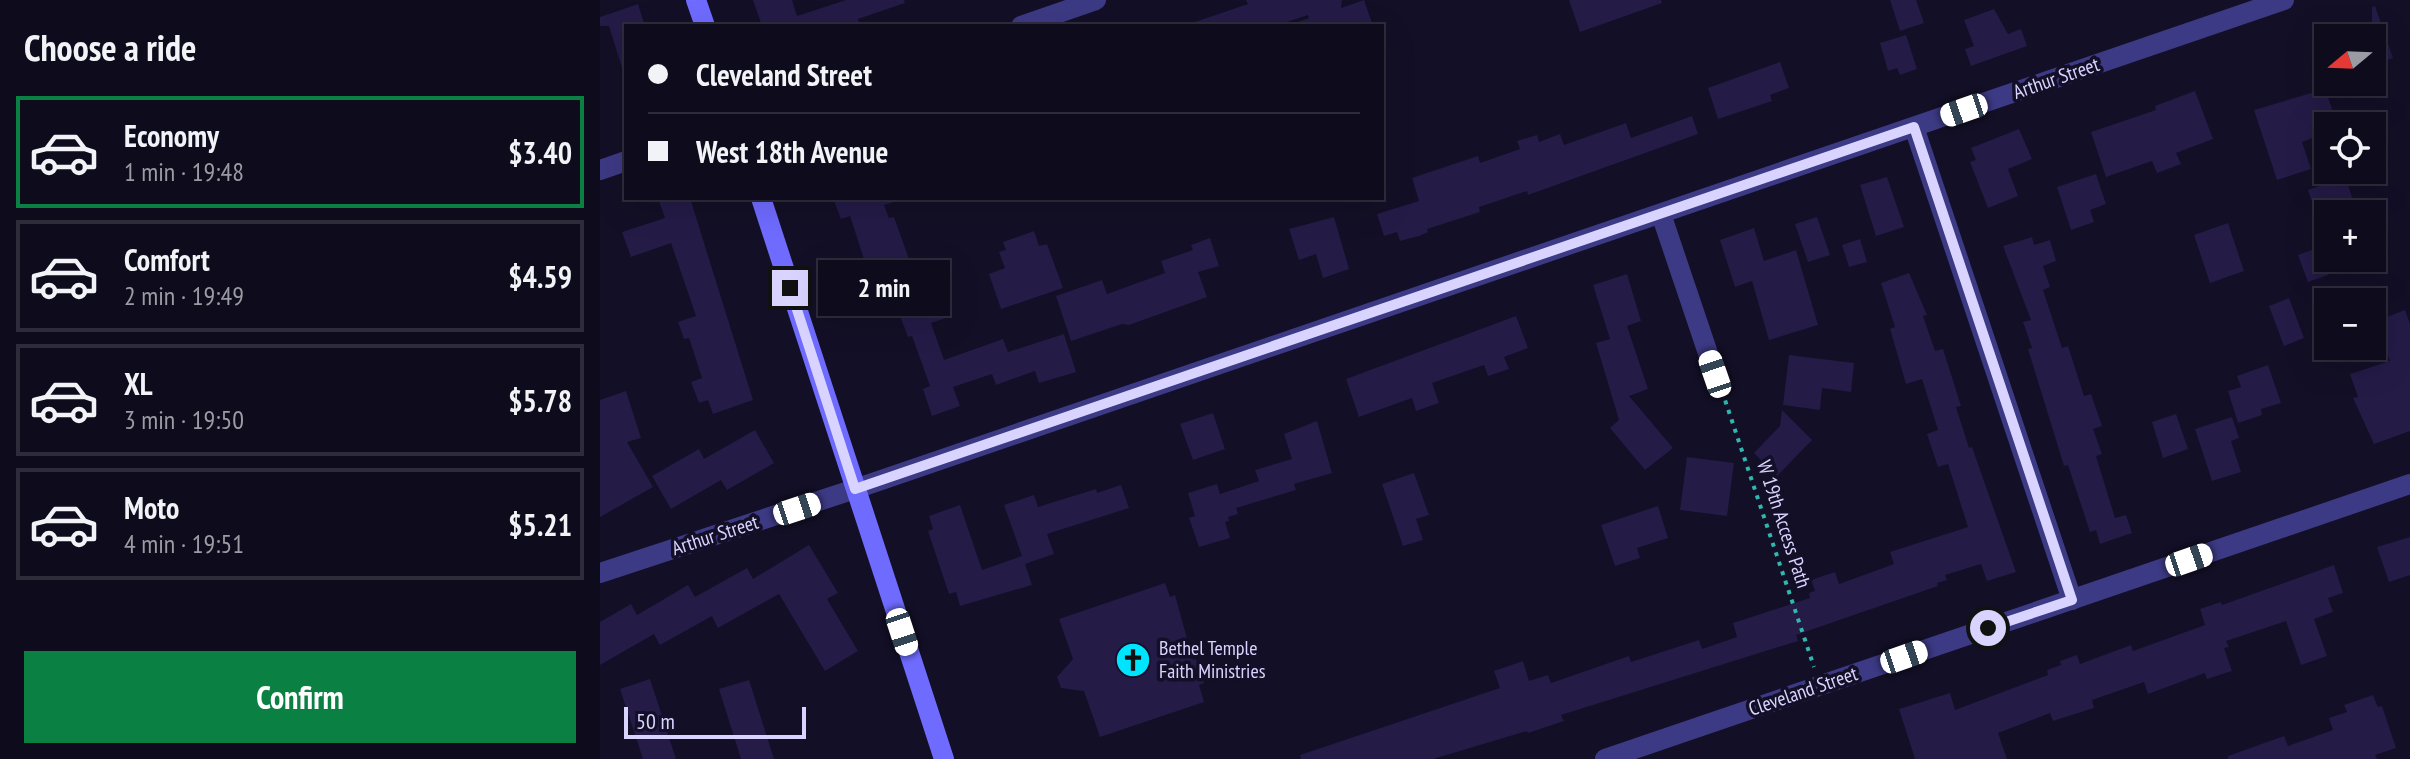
<!DOCTYPE html>
<meta charset="utf-8">
<style>
:root{--surface:#0e0b1c;--page:#1c1929;--text:#f1f3f6;--muted:#9b9ba3;--line:#2e2b3b;--accent:#0b8043}
body{margin:0;font-family:"PT Sans Narrow",sans-serif;background:var(--page);color:var(--text);height:100vh;display:flex;flex-direction:column;font-size:30px;white-space:nowrap}
*{box-sizing:border-box;margin:0}
p{font-size:26px;color:var(--muted)}
.icon{flex:none;width:44px;height:44px;fill:none;stroke:currentColor;stroke-width:2;stroke-linecap:round;stroke-linejoin:round}
.map{position:relative;flex:1;overflow:hidden}
.drawer{display:flex;flex-direction:column;background:var(--surface);width:600px}
.drawer>*{flex:none}
.hud{position:absolute;left:24px;top:24px;width:760px;height:176px;border-radius:0px;box-shadow:0 8px 32px #0002,0 0 0 2px var(--line);display:grid;align-content:center;height:176px;padding:0 24px;background:var(--surface)}
.needle{width:52px;rotate:251deg}
.controls{position:absolute;left:1714px;top:24px;display:grid;gap:16px}
.controls a{display:grid;place-items:center;width:72px;height:72px;border-radius:0px;background:var(--surface);box-shadow:0 8px 32px #0002,0 0 0 2px var(--line);font-size:40px}
.scale{position:absolute;left:24px;bottom:20px;width:182px;box-sizing:border-box;padding-left:8px;border:4px solid #d9d4ff;border-top:0;font-size:22px;line-height:28px;white-space:nowrap;color:#d9d4ff;-webkit-text-stroke:6px #130f26;paint-order:stroke}
.end{position:absolute;width:36px;height:36px;margin:-18px;border:10px solid #d9d4ff;background:#111;box-shadow:0 0 0 4px #111}
.from{border-radius:50%}
.bubble{position:absolute;height:56px;border-radius:0px;background:var(--surface);box-shadow:0 8px 32px #0002,0 0 0 2px var(--line);font-size:26px;font-weight:800;line-height:56px;text-align:center}
.car{position:absolute;width:24px;height:48px;margin:-24px -12px;border-radius:10px;box-shadow:0 0 6px 2px #0007;background:linear-gradient(#fff 24%,#345 0 40%,#fff 0 76%,#345 0 86%,#fff 0)}
.hud b{display:flex;align-items:center;gap:28px;height:76px;font-size:30px}
.hud b+b{border-top:2px solid var(--line)}
.hud i{width:20px;height:20px;background:var(--text)}
ul{padding:0;list-style:none}
li{display:flex;align-items:center;gap:24px;height:112px;margin:0 16px 12px;padding:0 8px;border:4px solid var(--line);border-radius:0px}
li div{flex:1}
li b{display:block;font-size:30px}
li em{font-style:normal;font-weight:800}
li.on{border-color:var(--accent)}
li>.icon{width:72px;height:72px;stroke-width:1.5}
h2{padding:0 24px;font-size:36px;line-height:96px}
.cta{display:flex;gap:16px;margin-top:auto;padding:16px 24px}
.cta a{flex:1;height:92px;border-radius:0px;background:var(--accent);color:#fff;font-size:32px;font-weight:800;line-height:92px;text-align:center}
main{display:flex;flex:1;min-height:0}
.map>svg:first-child{display:block}
.building{fill:#241b47}
.lines{fill:none;stroke-linecap:round;stroke-linejoin:round}
.path{stroke:#2fb8b0;stroke-width:4;stroke-dasharray:4 6;stroke-linecap:butt}
.minor{stroke:#3d3a85;stroke-width:20}
.tertiary{stroke:#3d3a85;stroke-width:20}
.secondary{stroke:#6f6bff;stroke-width:20}
.route{stroke:#d9d4ff;stroke-width:10}
.labels{text-anchor:middle;dominant-baseline:central;stroke-width:7;stroke-linejoin:round;paint-order:stroke}
.street-label{font-size:20px;fill:#d9d4ff;stroke:#130f26}
.poi-label{font-size:20px;fill:#d9d4ff;stroke:#130f26;text-anchor:start}
</style>
<main>
<section class="drawer">
<h2>Choose a ride</h2>
<ul>
<li class="on"><svg class="icon" aria-label="car" viewBox="0 0 24 24"><path d="M5 17H2v-5l4-1 3-4h7l3 4 3 1v5h-3M9 17h6M6 11h13"/><circle cx="7" cy="17" r="2"/><circle cx="17" cy="17" r="2"/></svg><div><b>Economy</b><p>1 min · 19:48</p></div><em>$3.40</em></li>
<li><svg class="icon" aria-label="car" viewBox="0 0 24 24"><path d="M5 17H2v-5l4-1 3-4h7l3 4 3 1v5h-3M9 17h6M6 11h13"/><circle cx="7" cy="17" r="2"/><circle cx="17" cy="17" r="2"/></svg><div><b>Comfort</b><p>2 min · 19:49</p></div><em>$4.59</em></li>
<li><svg class="icon" aria-label="car" viewBox="0 0 24 24"><path d="M5 17H2v-5l4-1 3-4h7l3 4 3 1v5h-3M9 17h6M6 11h13"/><circle cx="7" cy="17" r="2"/><circle cx="17" cy="17" r="2"/></svg><div><b>XL</b><p>3 min · 19:50</p></div><em>$5.78</em></li>
<li><svg class="icon" aria-label="car" viewBox="0 0 24 24"><path d="M5 17H2v-5l4-1 3-4h7l3 4 3 1v5h-3M9 17h6M6 11h13"/><circle cx="7" cy="17" r="2"/><circle cx="17" cy="17" r="2"/></svg><div><b>Moto</b><p>4 min · 19:51</p></div><em>$5.21</em></li>
</ul>
<div class="cta"><a>Confirm</a></div>
</section>
<div class="map">
<svg width="1810" height="759" viewBox="0 0 1810 759">
<rect width="100%" height="100%" fill="#130f26"/>
<path class="building" d="M153,0H192L197,16L246,0H304L305,3L258,19L260,26H162Z
M646,0H742L741,8L764,0L773,26H698V22L709,18L708,15L675,26H592V23L648,4Z
M969,0H1061L1062,3L980,32Z
M1290,0H1316L1324,23L1300,31Z
M38,4L45,26H26V67L22,68L9,26H0V17Z
M1775,6L1793,58L1772,65V7Z
M1394,9L1408,34L1421,29L1427,46L1371,66L1365,49L1374,46L1364,20Z
M1306,35L1317,69L1300,75L1297,68L1288,71L1280,43Z
M1180,62L1189,88L1170,95L1172,101L1118,119L1108,88Z
M1725,89L1738,126H1728V133L1702,142L1711,169L1677,180L1654,110Z
M1595,91L1613,139L1576,153L1581,164L1557,173L1552,161L1506,177L1491,132L1556,110L1555,106Z
M1092,116L1098,134L928,195L927,191L879,207L880,212L827,229L828,232L819,236L800,241L797,232L784,236L777,214L819,201L812,178L878,156L880,163L920,149L917,141L937,135L939,142L960,134L964,145L1026,123L1031,138Z
M1419,129L1432,159L1408,169L1418,196L1388,208L1370,162L1376,160L1371,148Z
M1496,174L1506,204L1490,210L1494,222L1471,230L1457,187Z
M1287,177L1304,227L1276,236L1260,185Z
M1745,177L1758,214H1716L1708,190Z
M58,198H90L153,400L113,414L108,400L99,403L91,382L102,378L89,338L84,339L78,322L96,316L71,243L31,257L22,232L65,218Z
M233,198H293L294,202L284,205L289,218L294,217L313,270L327,264L346,318L331,323L344,360L403,339L408,352L464,334L476,372L439,383L435,371L396,385L392,374L353,387L360,406L332,416L323,389L330,386L312,336L308,337L300,316L296,317L280,273L276,274L271,260L265,262L250,216L241,219Z
M734,217L749,269L723,278L716,254L699,260L689,229Z
M1217,217L1230,255L1208,262L1195,224Z
M1628,223L1644,271L1610,283L1594,235Z
M1154,228L1164,261L1196,250L1218,325L1169,340L1152,281L1135,287L1120,240Z
M434,231L439,246L447,244L463,288L401,309L389,274L405,268L399,252L406,250L403,242Z
M1432,237L1434,245L1450,240L1456,261L1443,266L1450,287L1443,290L1462,348L1468,346L1484,396L1491,394L1502,426L1493,429L1502,454L1496,456L1515,518L1526,515L1532,533L1500,544L1496,530L1490,532L1468,465L1464,466L1428,349L1432,348L1423,322L1431,320L1403,246Z
M610,238L619,266L598,272L607,297L529,325L522,324L471,341L456,296L502,280L507,294L565,273L561,261L593,250L591,245Z
M1260,239L1267,262L1249,267L1242,245Z
M1728,244V275L1708,282L1698,255Z
M1309,273L1327,315L1323,316L1335,351L1343,349L1361,406L1356,407L1369,448L1372,447L1416,572L1387,581L1381,564L1345,575L1347,580L1337,583L1338,586L1196,635L1198,641L961,715L964,721L928,733L927,731L833,759H701L700,755L900,688L894,671L923,661L929,681L948,675L951,683L1029,656L1031,662L1099,640L1102,649L1137,637L1133,623L1210,598L1209,593L1215,591L1211,580L1235,572L1239,584L1294,564L1290,552L1368,527L1348,464L1338,467L1327,434L1338,430L1322,379L1306,384L1290,329L1295,327L1281,283Z
M1027,274L1041,321L1027,326L1048,389L1029,396L1073,448L1045,470L1010,428L1019,420L996,343L1010,339L993,285Z
M1689,298L1704,338L1684,346L1669,306Z
M1805,310L1810,324V431L1774,444L1753,398L1758,397L1750,374L1790,361L1776,321Z
M916,316L928,348L904,357L909,369L888,376L884,365L832,383L839,403L816,411L812,398L759,417L746,379Z
M1189,355L1254,363L1251,392L1222,388L1220,410L1183,405Z
M1668,365L1681,403L1661,409L1662,415L1638,423L1628,391L1641,387L1637,376Z
M26,391L41,438L27,442L53,487L0,517V400Z
M1182,410L1212,440L1177,476L1154,453L1180,426Z
M613,413L625,449L593,460L580,424Z
M1576,414L1588,449L1563,458L1552,422Z
M1632,417L1639,438L1631,441L1641,472L1612,481L1595,429Z
M717,421L732,473L694,484L696,490L636,508L638,514L628,517L629,521L625,522L630,538L599,547L589,518L595,516L588,493L617,484L620,494L659,481L655,470L692,459L684,434Z
M155,430L174,463L127,490L121,480L71,509L52,476L99,449L104,459Z
M1087,457L1134,463L1127,516L1080,510Z
M814,473L829,515L816,519L823,540L803,546L782,484Z
M521,485L529,508L447,534L454,554L425,564L432,585L360,606L356,592L349,594L328,531L333,529L329,516L360,505L382,570L422,556L404,505L434,495L438,507L496,489L497,493Z
M1058,506L1068,538L1037,548L1040,558L1015,566L1001,525Z
M1810,537V575L1789,582L1777,547Z
M209,545L238,593L227,599L258,651L225,671L179,594L118,628L112,616L60,645L54,634L0,665V622L31,604L37,615L88,585L95,597L147,568L153,579Z
M1734,565L1743,593L1728,598L1733,612L1714,619L1727,656L1701,665L1686,621L1626,641L1629,647L1624,648L1632,671L1607,679L1605,673L1548,694L1544,682L1492,700L1494,708L1453,721L1450,713L1398,733L1407,759H1315L1299,709L1350,693L1355,710L1448,675L1447,670L1461,665L1460,661L1477,655L1480,664L1531,645L1533,651L1605,625L1600,609L1621,602L1622,605Z
M565,583L570,597L575,595L593,660L596,659L604,683L599,685L604,702L500,737L484,691L461,688L457,677L473,659L459,619Z
M50,679L76,759H43L20,689Z
M149,680L174,759H141L119,689Z
M1773,695L1778,707L1782,706L1796,748L1775,755L1777,759H1628V756L1684,736L1688,746L1733,730L1729,718L1747,712L1744,705Z"/>
<g class="lines">
<path class="path" d="M1122,391L1214,667"/>
<path class="minor" d="M421,26L496,0
M1314,127L1472,600
M0,170L26,161
M1061,214L1115,374
M255,489L1684,0
M1005,759L1810,484"/>
<path class="tertiary" d="M0,573L255,489"/>
<path class="secondary" d="M96,0L105,26
M161,198L344,759"/>
</g>
<g class="lines">
<path class="route" d="M190,288L255,489L1314,127L1472,600L1388,628"/>
</g>
<defs>
<g id="church-disc" transform="scale(1.8)"><circle r="9.5" fill="#00e5ff" stroke="#130f26"/><path d="M-1.2-6h2.4v3.5h3.3v2.4h-3.3V6h-2.4V-.1h-3.3v-2.4h3.3Z" fill="#111"/></g>
</defs>
<g fill-rule="evenodd">
<use href="#church-disc" x="533" y="660"/>
</g>
<g class="labels">
<g class="street-label">
<text transform="translate(1456 78) rotate(-19)">Arthur Street</text>
<text transform="translate(1184 524) rotate(72)">W 19th Access Path</text>
<text transform="translate(115 535) rotate(-18)">Arthur Street</text>
<text transform="translate(1203 691) rotate(-19)">Cleveland Street</text>
</g>
<g class="poi-label">
<text x="559" y="648">Bethel Temple<tspan x="559" dy="23">Faith Ministries</tspan></text>
</g>
</g>
</svg>
<div class="controls">
<a><svg class="needle" viewBox="-14 -14 28 28"><path d="M0-13l5 13h-10z" fill="#e53935"/><path d="M0 13l5-13h-10z" fill="#9b9ba3"/></svg></a>
<a><svg class="icon" aria-label="locate" viewBox="0 0 24 24"><circle cx="12" cy="12" r="6"/><path d="M12 2v4M12 18v4M2 12h4M18 12h4"/></svg></a>
<a>+</a>
<a>−</a>
</div>
<div class="scale">50 m</div>
<i class="end from" style="left:1388px;top:628px"></i>
<i class="end" style="left:190px;top:288px"></i>
<div class="bubble" style="left:218px;top:260px;width:132px">2 min</div>
<i class="car" style="left:1364px;top:110px;rotate:251deg"></i>
<i class="car" style="left:1115px;top:374px;rotate:341deg"></i>
<i class="car" style="left:197px;top:509px;rotate:72deg"></i>
<i class="car" style="left:1589px;top:560px;rotate:71deg"></i>
<i class="car" style="left:302px;top:632px;rotate:162deg"></i>
<i class="car" style="left:1304px;top:657px;rotate:71deg"></i>
<div class="hud">
<b><i class="from"></i>Cleveland Street</b>
<b><i></i>West 18th Avenue</b>
</div>
</div>
</main>
